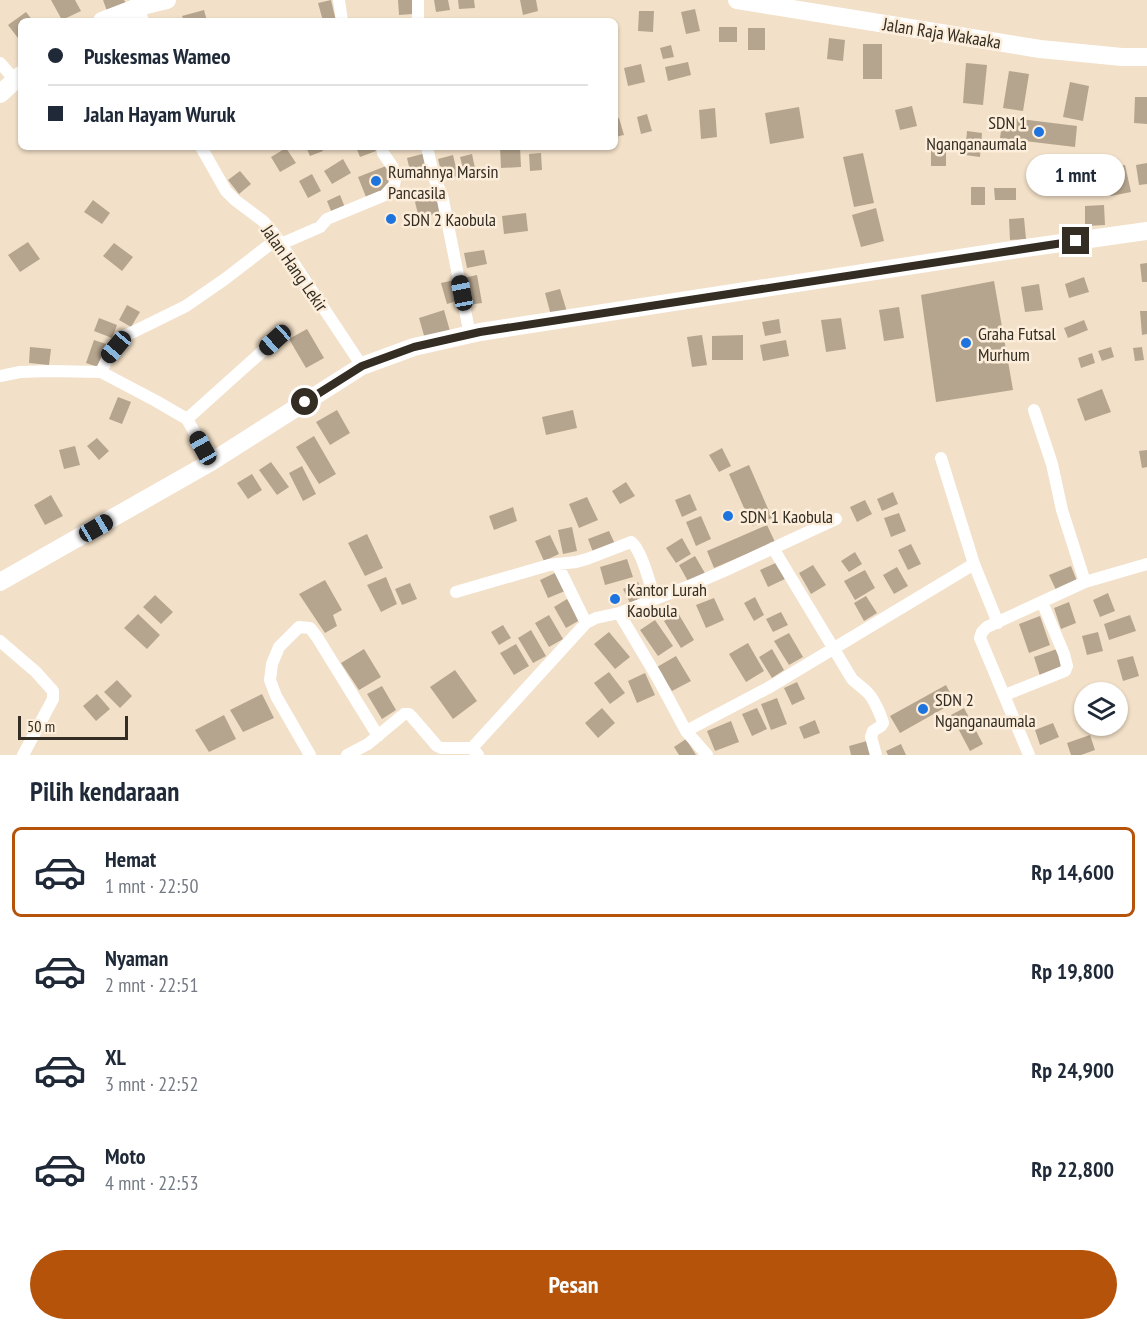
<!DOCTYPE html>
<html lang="id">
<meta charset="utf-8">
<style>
:root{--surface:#fff;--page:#f2f2f3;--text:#1f2937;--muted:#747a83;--line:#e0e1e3;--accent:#b45309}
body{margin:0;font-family:"PT Sans Narrow",sans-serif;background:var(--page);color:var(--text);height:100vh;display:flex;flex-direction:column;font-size:22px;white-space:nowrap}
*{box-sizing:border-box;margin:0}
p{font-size:20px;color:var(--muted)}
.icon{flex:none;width:33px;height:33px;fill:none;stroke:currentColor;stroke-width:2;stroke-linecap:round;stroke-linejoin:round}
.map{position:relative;height:755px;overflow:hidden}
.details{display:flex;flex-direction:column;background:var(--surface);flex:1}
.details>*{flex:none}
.hud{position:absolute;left:18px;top:18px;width:600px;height:132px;border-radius:9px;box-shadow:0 2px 4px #0004;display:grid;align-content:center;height:132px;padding:0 30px;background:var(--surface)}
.fabs{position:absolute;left:1074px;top:682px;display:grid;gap:12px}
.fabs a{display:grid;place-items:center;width:54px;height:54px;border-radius:50%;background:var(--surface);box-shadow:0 2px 4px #0004;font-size:30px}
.scale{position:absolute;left:18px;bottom:15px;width:110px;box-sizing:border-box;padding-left:6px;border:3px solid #332d23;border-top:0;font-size:16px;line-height:21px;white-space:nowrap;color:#332d23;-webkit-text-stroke:4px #fceeda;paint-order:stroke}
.end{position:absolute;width:27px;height:27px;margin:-14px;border:8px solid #332d23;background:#fff;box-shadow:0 0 0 3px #fff}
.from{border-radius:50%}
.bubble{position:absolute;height:42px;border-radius:21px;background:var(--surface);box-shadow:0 2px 4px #0004;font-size:20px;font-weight:600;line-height:42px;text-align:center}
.car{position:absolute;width:18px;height:36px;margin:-18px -9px;border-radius:8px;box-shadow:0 0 4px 2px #0007;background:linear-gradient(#222 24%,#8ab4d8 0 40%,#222 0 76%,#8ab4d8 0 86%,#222 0)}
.hud b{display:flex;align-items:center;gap:21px;height:57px;font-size:22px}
.hud b+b{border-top:2px solid var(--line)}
.hud i{width:15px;height:15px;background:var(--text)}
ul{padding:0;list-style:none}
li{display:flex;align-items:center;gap:18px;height:90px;margin:0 12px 9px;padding:0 18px;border:3px solid transparent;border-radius:9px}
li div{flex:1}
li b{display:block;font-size:22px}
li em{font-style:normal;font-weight:600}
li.active{border-color:var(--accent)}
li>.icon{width:54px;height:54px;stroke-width:1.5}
h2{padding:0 30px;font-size:27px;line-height:72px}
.action{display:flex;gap:12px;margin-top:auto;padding:12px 30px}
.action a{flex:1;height:69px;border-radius:36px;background:var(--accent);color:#fff;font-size:24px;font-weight:600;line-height:69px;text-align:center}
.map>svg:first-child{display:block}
.building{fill:#b6a58e}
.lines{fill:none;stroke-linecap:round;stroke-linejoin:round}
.street{stroke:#fff;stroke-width:12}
.secondary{stroke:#fff;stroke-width:18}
.route{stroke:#332d23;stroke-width:8}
.poi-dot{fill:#1e74de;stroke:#fceeda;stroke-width:2}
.labels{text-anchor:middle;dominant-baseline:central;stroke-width:5;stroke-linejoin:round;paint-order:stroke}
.street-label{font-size:18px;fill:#332d23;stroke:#fceeda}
.poi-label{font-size:18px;fill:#332d23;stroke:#fceeda;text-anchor:start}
</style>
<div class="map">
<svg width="1147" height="755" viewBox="0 0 1147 755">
<rect width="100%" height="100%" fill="#f2e0c8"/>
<path class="building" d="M51,0H75L81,11L62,20Z
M103,0H124L126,3L107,11Z
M331,0L336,21H323L318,3Z
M398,0H412L413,14L399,15Z
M434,0H448L450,10L436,12Z
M458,0H474L475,8L459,9Z
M520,0H536L538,11L523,15Z
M695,9L700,31L686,34L681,12Z
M204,10L207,21H184L182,16Z
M639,11H654L653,32L638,31Z
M26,12L33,21H21V42L8,25Z
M719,27H737V42H719Z
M748,28H765V50H748Z
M829,38L845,40L843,61L827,59Z
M863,44H882V79H863Z
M671,45L674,57L663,59L660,48Z
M688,62L691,75L668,81L665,67Z
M966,63L987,65L983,105L963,103Z
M641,64L645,82L628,86L624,68Z
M1009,71L1029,74L1023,111L1003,108Z
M1070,82L1089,86L1083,121L1063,117Z
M1135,97H1147V124L1134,123Z
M912,106L917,126L900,130L895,110Z
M799,107L804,138L770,144L765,113Z
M715,108L717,137L701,139L699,110Z
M647,114L652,131L641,134L637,117Z
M1003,117L1077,126L1075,147L1000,138Z
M619,118L624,135L615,137V119Z
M967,131L982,133L980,157L965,155Z
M931,144H946V166H931Z
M306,147H321L323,151L310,156Z
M356,147H374L376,151L360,157Z
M500,147H520L521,167L501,168Z
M286,148L296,163L280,172L271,157Z
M426,153L431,169L411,175L407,158Z
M541,153L542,170L530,171L529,154Z
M863,153L874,203L854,207L843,157Z
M472,154L476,173L465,176L460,157Z
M453,155L458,176L443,179L438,159Z
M343,159L351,173L332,184L324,171Z
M1147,163V184L1139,185L1136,165Z
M1125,165L1131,192L1111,196L1105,169Z
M386,166L394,185L366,197L358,177Z
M240,171L251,184L239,194L228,180Z
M312,174L321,191L308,198L299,181Z
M1097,175L1098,192L1073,193V177Z
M971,187H985V205H971Z
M994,188H1016V200H995Z
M435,189L440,213L419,218L413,194Z
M340,195L346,210L333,216L327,201Z
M93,200L110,213L102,224L84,212Z
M1104,205L1105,225L1085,226V206Z
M876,208L884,241L861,247L852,215Z
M526,213L528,231L504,234L502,216Z
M1024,218L1026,239L1010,240L1009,219Z
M28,242L40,259L20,272L8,255Z
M114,243L133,257L122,271L103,256Z
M484,250L487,264L467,268L464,253Z
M1147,263V282H1142L1140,264Z
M477,275L482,303L468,305L463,278Z
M1084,277L1089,292L1069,298L1065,284Z
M454,280L460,300L447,304L441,283Z
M994,281L1013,390L936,402L921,295Z
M1039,284L1043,310L1025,312L1021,287Z
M560,289L568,315L552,319L545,293Z
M127,305L140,312L131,327L119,320Z
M899,307L904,338L884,341L879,310Z
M444,310L450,331L425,339L419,318Z
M1140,311H1147V334L1142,335Z
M99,318L117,325L112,338L94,331Z
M841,318L846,349L826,352L821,320Z
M779,319L781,333L765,336L762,322Z
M1084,320L1088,330L1068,338L1064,328Z
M307,329L324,358L306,368L289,339Z
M702,335L707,365L692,367L687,337Z
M743,335V360H712V336Z
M94,340L109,345L101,368L86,363Z
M786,340L789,356L763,361L760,345Z
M30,347L51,349L49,365L29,363Z
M1111,347L1114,357L1102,361L1098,351Z
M1142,347L1144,360L1135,361L1133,348Z
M1092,353L1095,363L1081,368L1078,358Z
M1102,389L1111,412L1085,421L1077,399Z
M118,397L131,402L122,424L109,419Z
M337,410L350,433L330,445L316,422Z
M573,410L577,428L546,435L542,417Z
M314,436L336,474L319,484L296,447Z
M97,438L109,451L99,460L87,446Z
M75,446L80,465L64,469L59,450Z
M722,448L731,466L719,472L709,455Z
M1147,450V467L1142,468L1139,451Z
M271,462L289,487L277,495L259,470Z
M749,465L772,518L752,526L729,474Z
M302,466L316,494L303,501L289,473Z
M252,474L262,490L248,499L237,483Z
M626,482L635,496L620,504L612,491Z
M893,492L898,504L882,511L877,499Z
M690,494L697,510L682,517L675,500Z
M51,495L63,516L45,525L34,505Z
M587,497L598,520L579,528L569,504Z
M865,500L872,514L857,522L850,507Z
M513,507L517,521L494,530L489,516Z
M899,513L906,531L891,537L884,518Z
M701,516L711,539L696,546L686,522Z
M767,525L775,542L714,568L707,551Z
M572,527L577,551L563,554L558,530Z
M609,531L615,544L593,552L588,539Z
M367,534L383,568L365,576L348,543Z
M550,535L559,554L544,561L535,541Z
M682,538L691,554L676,563L666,548Z
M911,544L921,564L908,570L898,550Z
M855,552L862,564L849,572L841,561Z
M695,556L706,575L690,585L679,565Z
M627,559L633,577L605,585L600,567Z
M778,562L785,579L768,587L760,570Z
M813,565L826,585L811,594L799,573Z
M1071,566L1077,581L1056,590L1049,575Z
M897,567L908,586L894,594L883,575Z
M865,570L875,588L855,600L844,581Z
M557,572L565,591L548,598L540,580Z
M386,577L397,604L381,612L367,585Z
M325,580L342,610L333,615L337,626L325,633L299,594Z
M638,582L645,596L630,603L623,589Z
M410,583L417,599L402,605L395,589Z
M1108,593L1115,611L1100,617L1093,600Z
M155,595L173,612L161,624L143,607Z
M866,596L877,613L864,621L854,603Z
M755,597L764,615L754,621L744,603Z
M714,598L724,620L706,628L696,605Z
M567,599L580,620L566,628L554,607Z
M1069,602L1076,623L1061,629L1054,608Z
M781,612L788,625L773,632L766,619Z
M678,613L694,640L681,648L664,621Z
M138,614L160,635L147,649L124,628Z
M549,615L563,639L549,647L535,623Z
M1130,615L1136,631L1109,640L1104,624Z
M1040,616L1050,645L1029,653L1019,624Z
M655,620L673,646L658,656L640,630Z
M503,625L511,638L499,645L491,632Z
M531,630L546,656L533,663L518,638Z
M609,632L630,657L615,669L594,644Z
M1098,632L1103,651L1087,655L1082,636Z
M789,633L803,657L789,665L774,641Z
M748,643L764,671L746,682L729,654Z
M516,644L529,666L514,675L500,653Z
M364,649L381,677L359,690L341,663Z
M772,649L784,670L772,678L759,657Z
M1057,649L1064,667L1040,676L1034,657Z
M676,656L691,681L672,691L657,667Z
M1133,656L1139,676L1123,681L1117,660Z
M455,670L477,701L453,719L430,687Z
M609,672L625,693L610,704L594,683Z
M645,673L655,695L637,703L628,681Z
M117,680L132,696L120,708L104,692Z
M797,682L805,699L792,705L784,688Z
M946,685L955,702L900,733L890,716Z
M382,686L396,710L382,719L367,694Z
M97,694L110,709L96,721L83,706Z
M262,694L274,718L243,732L230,710Z
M777,698L787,724L771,730L761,704Z
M602,708L615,723L598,738L585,723Z
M757,708L767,729L752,736L742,714Z
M964,708L983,744L970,751L951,715Z
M224,715L236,739L209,752L195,730Z
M815,720L820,733L804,739L799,727Z
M731,721L739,742L715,751L707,731Z
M1053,723L1059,737L1040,745L1035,730Z
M1090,735L1095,750L1081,755H1071L1067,743Z
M686,739L696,755H679L674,747Z
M867,741L872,755H851L849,746Z
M901,744L906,755H888L886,751Z"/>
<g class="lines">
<path class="street" d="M339,0L342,21
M418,0V21
M136,1L143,21
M0,63L15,80
M201,147L226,191L235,200L263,221L275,235L362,366
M427,147L434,178L442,195L470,335
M281,244L320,227L327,219L385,195L394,185L396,175L392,166L383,153L382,147
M101,372L108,357L125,336L186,306L225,279L277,239
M0,376L20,372L50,371L101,372L156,401L187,419L275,340
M1034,410L1052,464L1062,510L1085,582
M187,419L211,462
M941,458L974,564L998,623
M773,548L852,679C857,684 862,687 867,692C873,697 881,715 883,723L881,726L873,731L871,737L876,755
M557,564L586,623
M456,592L549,565L576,562L587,559L631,542C641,549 651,585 654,599
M619,613L657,677L686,731L707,755
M0,641L36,672L53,691V699L23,755
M1005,695L1065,671L1067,666L1064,654L1042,602
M686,731L768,688L974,564
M472,748L586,623L596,618L619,613L689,586L724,571L836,519
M310,755L276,696L270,680L272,664L279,647L299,627L310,628L317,637L378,736
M347,755L368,744L404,714H409L412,717L437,746L441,748H472L478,755
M1029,755L980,638L982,632L987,627L1085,582L1147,564"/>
<path class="secondary" d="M737,0L1040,49L1122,57H1147
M102,21L138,7L167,0
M0,94L21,75
M0,582L211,462L362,366L414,347L480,332L1005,251L1147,231"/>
</g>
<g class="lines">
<path class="route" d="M305,402L362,366L414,347L480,332L1076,241"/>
</g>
<g class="poi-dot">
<circle cx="1039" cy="132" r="6"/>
<circle cx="376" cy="181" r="6"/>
<circle cx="391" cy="219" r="6"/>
<circle cx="966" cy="343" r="6"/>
<circle cx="728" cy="516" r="6"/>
<circle cx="615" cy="599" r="6"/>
<circle cx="923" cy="709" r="6"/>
</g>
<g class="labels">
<g class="street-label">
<text transform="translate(942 33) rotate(9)">Jalan Raja Wakaaka</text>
<text transform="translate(295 268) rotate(55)">Jalan Hang Lekir</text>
</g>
<g class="poi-label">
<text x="1027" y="122" text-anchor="end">SDN 1<tspan x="1027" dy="21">Nganganaumala</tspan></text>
<text x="388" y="171">Rumahnya Marsin<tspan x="388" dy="21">Pancasila</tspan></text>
<text x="403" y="219">SDN 2 Kaobula</text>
<text x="978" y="333">Graha Futsal<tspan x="978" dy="21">Murhum</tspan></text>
<text x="740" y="516">SDN 1 Kaobula</text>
<text x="627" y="589">Kantor Lurah<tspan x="627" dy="21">Kaobula</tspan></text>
<text x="935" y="699">SDN 2<tspan x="935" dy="21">Nganganaumala</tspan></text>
</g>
</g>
</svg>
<div class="fabs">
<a><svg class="icon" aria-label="layers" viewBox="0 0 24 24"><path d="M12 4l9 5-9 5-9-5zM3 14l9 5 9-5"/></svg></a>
</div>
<div class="scale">50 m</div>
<i class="end from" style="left:305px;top:402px"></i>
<i class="end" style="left:1076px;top:241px"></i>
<div class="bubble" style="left:1026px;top:154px;width:99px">1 mnt</div>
<i class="car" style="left:462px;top:293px;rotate:349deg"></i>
<i class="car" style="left:275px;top:340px;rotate:228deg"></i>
<i class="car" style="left:116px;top:347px;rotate:220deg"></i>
<i class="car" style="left:203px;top:448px;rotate:331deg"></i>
<i class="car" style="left:96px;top:528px;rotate:60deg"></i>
<div class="hud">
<b><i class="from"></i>Puskesmas Wameo</b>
<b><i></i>Jalan Hayam Wuruk</b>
</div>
</div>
<section class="details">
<h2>Pilih kendaraan</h2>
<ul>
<li class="active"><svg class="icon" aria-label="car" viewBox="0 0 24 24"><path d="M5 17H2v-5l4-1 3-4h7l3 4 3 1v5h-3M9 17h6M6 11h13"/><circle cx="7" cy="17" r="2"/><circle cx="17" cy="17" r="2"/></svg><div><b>Hemat</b><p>1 mnt · 22:50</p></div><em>Rp 14,600</em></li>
<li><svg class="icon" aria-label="car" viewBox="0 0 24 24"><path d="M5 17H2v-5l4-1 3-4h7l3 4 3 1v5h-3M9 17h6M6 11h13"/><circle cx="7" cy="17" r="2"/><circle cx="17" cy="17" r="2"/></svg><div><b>Nyaman</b><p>2 mnt · 22:51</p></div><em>Rp 19,800</em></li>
<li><svg class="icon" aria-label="car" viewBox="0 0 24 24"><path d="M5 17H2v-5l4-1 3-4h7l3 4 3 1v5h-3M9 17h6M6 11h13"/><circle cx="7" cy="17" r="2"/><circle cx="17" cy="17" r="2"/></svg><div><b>XL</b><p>3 mnt · 22:52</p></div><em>Rp 24,900</em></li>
<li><svg class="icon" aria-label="car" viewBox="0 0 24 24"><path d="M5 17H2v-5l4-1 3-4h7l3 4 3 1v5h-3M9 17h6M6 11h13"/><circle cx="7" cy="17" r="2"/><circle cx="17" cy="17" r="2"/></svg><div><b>Moto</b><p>4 mnt · 22:53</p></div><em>Rp 22,800</em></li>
</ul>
<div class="action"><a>Pesan</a></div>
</section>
